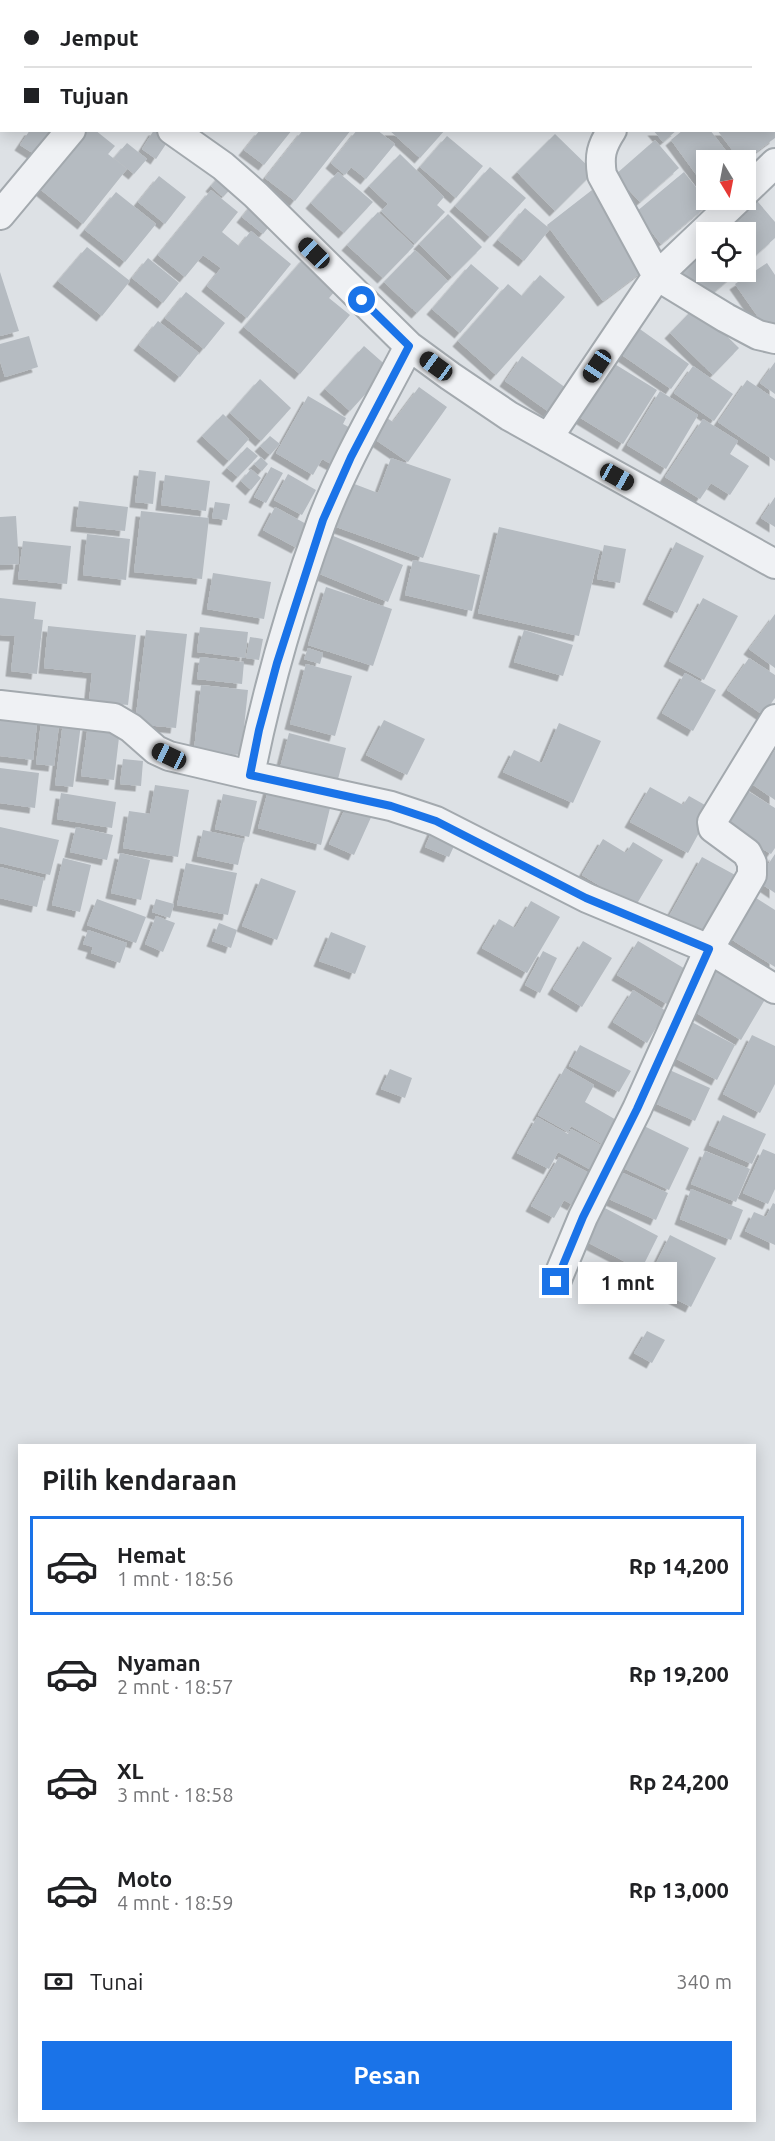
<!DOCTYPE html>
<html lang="id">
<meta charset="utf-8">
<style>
:root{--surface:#fff;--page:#f6f6f6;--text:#202124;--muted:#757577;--line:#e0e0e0;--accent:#1a73e8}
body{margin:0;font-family:Ubuntu,sans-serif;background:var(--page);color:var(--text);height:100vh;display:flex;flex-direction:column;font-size:22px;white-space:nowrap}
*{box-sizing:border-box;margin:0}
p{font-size:20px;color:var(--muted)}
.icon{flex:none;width:33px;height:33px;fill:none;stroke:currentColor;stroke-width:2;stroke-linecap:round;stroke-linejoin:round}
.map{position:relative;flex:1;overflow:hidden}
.panel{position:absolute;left:18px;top:1444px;width:738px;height:678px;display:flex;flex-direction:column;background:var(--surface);border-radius:0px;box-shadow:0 3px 15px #0003}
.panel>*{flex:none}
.guide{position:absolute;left:0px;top:0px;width:776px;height:132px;box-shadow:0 3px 15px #0003;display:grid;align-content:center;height:132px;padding:0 24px;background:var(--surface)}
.needle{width:39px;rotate:170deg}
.buttons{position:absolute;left:696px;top:150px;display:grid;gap:12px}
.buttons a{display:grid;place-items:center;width:60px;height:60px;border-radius:0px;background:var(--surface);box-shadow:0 3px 15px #0003;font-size:30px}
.end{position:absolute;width:27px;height:27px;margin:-14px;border:8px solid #1a73e8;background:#fff;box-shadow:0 0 0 3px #fff}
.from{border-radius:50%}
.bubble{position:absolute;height:42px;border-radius:0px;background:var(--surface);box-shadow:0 3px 15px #0003;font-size:20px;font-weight:700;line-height:42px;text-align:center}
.car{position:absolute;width:18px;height:36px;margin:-18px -9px;border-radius:8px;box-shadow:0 0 4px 2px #0007;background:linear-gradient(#222 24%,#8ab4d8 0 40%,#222 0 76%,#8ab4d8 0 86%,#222 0)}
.guide b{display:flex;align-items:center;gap:21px;height:57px;font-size:22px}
.guide b+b{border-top:2px solid var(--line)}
.guide i{width:15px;height:15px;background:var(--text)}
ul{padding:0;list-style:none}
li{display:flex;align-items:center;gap:18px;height:99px;margin:0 12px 9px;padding:0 12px;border:3px solid transparent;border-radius:0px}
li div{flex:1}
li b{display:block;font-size:22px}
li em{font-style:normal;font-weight:700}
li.on{border-color:var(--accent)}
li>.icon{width:54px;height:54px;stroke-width:1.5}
h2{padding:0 24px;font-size:27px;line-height:72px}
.pay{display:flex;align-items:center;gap:15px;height:66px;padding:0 24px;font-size:22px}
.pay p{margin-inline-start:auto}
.cta{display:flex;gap:12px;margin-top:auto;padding:12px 24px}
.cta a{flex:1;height:69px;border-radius:0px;background:var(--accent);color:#fff;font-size:24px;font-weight:700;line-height:69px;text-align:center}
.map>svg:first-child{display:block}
.building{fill:#b5bbc1;filter:url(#shadow)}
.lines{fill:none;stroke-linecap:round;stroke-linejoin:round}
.minor-casing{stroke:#a3a9ae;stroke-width:32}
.minor{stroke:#eff1f4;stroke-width:28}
.route{stroke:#1a73e8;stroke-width:8}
</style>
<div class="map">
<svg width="775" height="2141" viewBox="0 0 775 2141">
<defs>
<filter id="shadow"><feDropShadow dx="-5.5" dy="5.5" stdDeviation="0" flood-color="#0004"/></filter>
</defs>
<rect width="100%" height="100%" fill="#dde1e5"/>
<path class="building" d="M30,130H61L42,159L20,145Z
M79,130H95L115,146L108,154L127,169L83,224L35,185Z
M154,130H159L170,138L156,159L142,149Z
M260,130H292L264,165L244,150Z
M303,130H351L295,201L265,178Z
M357,130H377L395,144L366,179L351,167L345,175L331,163Z
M389,130H445L420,158Z
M653,130H677L663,142Z
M683,130H710L733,160H706V188L671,140Z
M717,130H775V138L745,160H740Z
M555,134L594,172L555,211L517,172Z
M447,136L483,166L456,198L420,167Z
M655,140L679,168L640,202L615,175Z
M127,143L147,159L134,174L114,158Z
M400,154L444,197L437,205L445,212L415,244L381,211L388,204L369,186Z
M490,167L526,198L490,237L455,206Z
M223,172L236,183L223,197L211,186Z
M338,172L373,202L344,233L311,203Z
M684,172L709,204L661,244L636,212Z
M159,176L186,197L165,224L138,202Z
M211,190L238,212L222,232L239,246L251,231L291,264L247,318L207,286L221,268L203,255L185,277L158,255Z
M592,190L648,267L603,301L547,225Z
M116,192L156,224L125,262L85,230Z
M753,196L775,222V238L746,264V232H710Z
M255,201L276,218L263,234L242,217Z
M525,208L550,229L524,261L498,240Z
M378,212L414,246L383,278L347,245Z
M448,214L482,247L452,277L419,244Z
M706,241V272H733L735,274L706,299L676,265Z
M87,247L130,281L102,316L58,281Z
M415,250L448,281L417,313L384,282Z
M306,256L340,285L329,298L350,315L300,374L244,327Z
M148,258L179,283L163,303L132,278Z
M767,263L775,275V330L770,334L735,284Z
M471,264L499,288L460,333L432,309Z
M0,272L19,331L0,336Z
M540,275L565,297L496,375L458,341L508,284L522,296Z
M186,292L225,323L204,349L165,318Z
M696,306L739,348L713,375L670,333Z
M158,321L199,353L180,377L139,345Z
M637,327L689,364L671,389L619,353Z
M29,336L38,367L5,377L0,361V344Z
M364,346L389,368L350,411L325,389Z
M522,356L566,388L549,412L505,381Z
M775,362V394L760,383Z
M613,363L657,390L623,444L579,417Z
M693,366L733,394L714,421L674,393Z
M260,379L291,408L261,441L230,413Z
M747,380L775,399V461L718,422Z
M419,387L447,407L408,462L370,436L384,416L393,422Z
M660,391L698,415L666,469L627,445Z
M308,396L346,418L343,424L356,431L335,466L322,459L313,475L276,453Z
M223,414L249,439L229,461L202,436Z
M703,419L738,441L730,454L749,466L730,495L711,483L700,499L665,477Z
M270,436L280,444L270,455L260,446Z
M247,447L258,456L238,477L227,468Z
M261,457L268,464L262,471L254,464Z
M391,458L451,479L423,558L328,524L344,480L378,493Z
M271,467L283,473L266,503L254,497Z
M251,469L261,478L251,490L241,481Z
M139,470L156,472L153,504L135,502Z
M288,474L316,490L302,515L274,500Z
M165,475L210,481L206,511L161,505Z
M775,497V527L761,518Z
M79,501L128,507L125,531L76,526Z
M215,502L230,504L227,520L212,518Z
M275,507L310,526L297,548L263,530Z
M141,511L209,518L202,579L134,572Z
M16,516L19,564L0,565V517Z
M499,527L600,550L579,636L478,613Z
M87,534L130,539L126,580L83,575Z
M331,535L403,565L388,602L315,572Z
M23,541L71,546L67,584L18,579Z
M676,542L704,556L677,613L648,599Z
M604,545L626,549L620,583L597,579Z
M413,560L480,575L472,611L405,595Z
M213,573L271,582L264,619L207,609Z
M326,587L392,609L373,666L308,645Z
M0,598L36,602L34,619L43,620L37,674L11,671L15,636L0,635Z
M703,598L738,616L704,680L669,661Z
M775,614V668L749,649Z
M48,626L136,635L128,705L89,701L92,673L44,668Z
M200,627L248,632L245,658L197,652Z
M146,630L187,634L176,728L135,724Z
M524,630L573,645L563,676L514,662Z
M250,637L263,639L259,660L246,658Z
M308,648L323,653L320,664L304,659Z
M200,657L244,662L242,684L197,679Z
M749,658L775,675V698L763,715L727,690Z
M306,664L352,676L335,736L290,724Z
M685,673L716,690L693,731L662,713Z
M201,685L248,690L241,755L194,750Z
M0,710L38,715L33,760L0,756Z
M42,714L60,717L54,766L36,764Z
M384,720L425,739L407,775L366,755Z
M63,722L81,724L73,787L55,785Z
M559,723L601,741L573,803L503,772L514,750L542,763Z
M88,725L120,729L114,780L81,776Z
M289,733L346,748L337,783L280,768Z
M775,750V800L752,784Z
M123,759L143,761L141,786L120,784Z
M0,768L39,773L35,808L0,803Z
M155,785L189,790L178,857L123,848L129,811L150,814Z
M269,787L331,804L321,845L258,828Z
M650,787L683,805L689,796L712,809L688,853L630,822Z
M743,788L775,808V848L771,854L721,823Z
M61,793L116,802L112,828L57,819Z
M223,794L257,801L249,837L215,829Z
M348,802L373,813L354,855L329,844Z
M435,824L459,835L449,857L425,847Z
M0,827L59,840L50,875L0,863Z
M76,827L113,835L107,860L70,852Z
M203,830L244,839L238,865L197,856Z
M603,839L626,853L633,842L663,860L635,907L582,875Z
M120,853L150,860L141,900L111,893Z
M775,854V893L757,881Z
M702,857L737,876L702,940L667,920Z
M63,858L91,865L80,912L52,905Z
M186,863L237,873L228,915L177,905Z
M0,867L44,878L37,907L0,898Z
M261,878L296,891L277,940L242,926Z
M753,896L775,910V967L726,936Z
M97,899L146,917L136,943L87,925Z
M156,899L174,904L170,918L152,912Z
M531,901L560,917L527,973L482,948L499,919L515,928Z
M156,916L175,923L163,952L145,944Z
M219,923L237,930L231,948L212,941Z
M88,930L127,943L120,963L91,953L93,947L83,944Z
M331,932L366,946L355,974L319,961Z
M583,941L612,958L582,1007L553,989Z
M638,941L687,970L667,1004L617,975Z
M543,951L557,958L540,993L525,985Z
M718,960L770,991L741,1040L690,1009Z
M633,990L666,1011L647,1043L613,1022Z
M688,1020L735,1045L717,1080L669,1055Z
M752,1035L775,1046V1084L760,1113L723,1094Z
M580,1045L631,1071L619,1092L569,1066Z
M565,1068L594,1085L585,1102L618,1121L604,1145L571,1126L568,1132L538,1115Z
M665,1068L710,1088L695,1121L650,1101Z
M390,1069L412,1078L405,1098L381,1089Z
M723,1115L766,1134L752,1164L709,1145Z
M537,1117L568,1134L571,1129L605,1147L593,1171L558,1152L549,1169L517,1153Z
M642,1125L689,1148L669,1190L621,1167Z
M763,1149L775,1154V1189L768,1204L743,1193Z
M705,1151L750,1169L736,1202L691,1184Z
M559,1157L591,1174L573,1205L564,1200L554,1218L531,1206Z
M614,1169L668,1193L656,1220L602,1196Z
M691,1189L743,1210L731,1240L680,1219Z
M773,1203L775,1204V1245L745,1231L754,1212L766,1217Z
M603,1207L658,1236L641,1270L585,1241Z
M670,1235L716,1258L691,1307L646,1284Z
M647,1331L665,1340L652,1363L634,1353Z"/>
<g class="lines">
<g class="minor-casing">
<path id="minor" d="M736,0L737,2
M186,2L188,0
M0,11L2,12
M774,52L775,51
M774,72L775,74
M172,130L223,166L256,195L409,346L450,376L509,416L775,564
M612,130C601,147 599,156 602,175L657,276L726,318L758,335L775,339
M746,191L775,163
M0,215L71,130
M548,438L657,276L737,200
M0,705L114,718L131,728L156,750L169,756L250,775C267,689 292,603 322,521C345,461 379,404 409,346
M250,775L391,806L436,821L587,898L709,949L775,989
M556,1282L583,1217L637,1109L709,949L752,875V863L747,853L713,828L712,822L775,719"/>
</g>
<use href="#minor" class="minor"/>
</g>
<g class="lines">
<path class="route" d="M362,300L409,346L351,457L323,520L277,663L259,730L250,775L391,806L436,821L586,898L709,949L637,1109L583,1217L556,1282"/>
</g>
</svg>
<div class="buttons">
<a><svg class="needle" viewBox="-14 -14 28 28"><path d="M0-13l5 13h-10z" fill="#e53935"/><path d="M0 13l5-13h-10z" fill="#757577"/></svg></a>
<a><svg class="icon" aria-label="locate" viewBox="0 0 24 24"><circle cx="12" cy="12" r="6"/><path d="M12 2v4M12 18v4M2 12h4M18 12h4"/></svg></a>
</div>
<i class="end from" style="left:362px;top:300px"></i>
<i class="end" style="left:556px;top:1282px"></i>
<div class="bubble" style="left:578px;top:1262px;width:99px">1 mnt</div>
<i class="car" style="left:314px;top:253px;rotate:314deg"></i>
<i class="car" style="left:436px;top:366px;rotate:306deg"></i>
<i class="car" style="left:597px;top:366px;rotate:214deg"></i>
<i class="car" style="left:617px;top:477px;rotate:119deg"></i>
<i class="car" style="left:169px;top:756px;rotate:295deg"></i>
<div class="guide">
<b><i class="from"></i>Jemput</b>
<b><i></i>Tujuan</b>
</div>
<section class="panel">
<h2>Pilih kendaraan</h2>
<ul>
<li class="on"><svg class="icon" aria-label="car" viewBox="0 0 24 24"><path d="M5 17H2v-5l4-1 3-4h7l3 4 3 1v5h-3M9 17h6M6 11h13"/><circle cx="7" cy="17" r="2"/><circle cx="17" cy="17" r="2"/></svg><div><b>Hemat</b><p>1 mnt · 18:56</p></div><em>Rp 14,200</em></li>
<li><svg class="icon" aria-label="car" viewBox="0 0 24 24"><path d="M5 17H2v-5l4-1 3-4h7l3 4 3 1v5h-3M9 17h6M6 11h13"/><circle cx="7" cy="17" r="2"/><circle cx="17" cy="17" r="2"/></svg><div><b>Nyaman</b><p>2 mnt · 18:57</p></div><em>Rp 19,200</em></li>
<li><svg class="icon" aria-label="car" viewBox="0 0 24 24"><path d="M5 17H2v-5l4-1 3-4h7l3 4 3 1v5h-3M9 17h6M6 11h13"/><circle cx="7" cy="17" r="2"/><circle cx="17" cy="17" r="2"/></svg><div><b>XL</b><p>3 mnt · 18:58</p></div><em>Rp 24,200</em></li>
<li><svg class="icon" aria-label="car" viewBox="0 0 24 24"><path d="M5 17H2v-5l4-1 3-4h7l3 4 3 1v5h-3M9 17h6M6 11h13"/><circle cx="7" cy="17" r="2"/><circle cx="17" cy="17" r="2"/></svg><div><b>Moto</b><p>4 mnt · 18:59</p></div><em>Rp 13,000</em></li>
</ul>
<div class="pay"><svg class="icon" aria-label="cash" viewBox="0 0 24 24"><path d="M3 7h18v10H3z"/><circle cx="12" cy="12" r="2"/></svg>Tunai<p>340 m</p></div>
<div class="cta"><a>Pesan</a></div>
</section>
</div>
